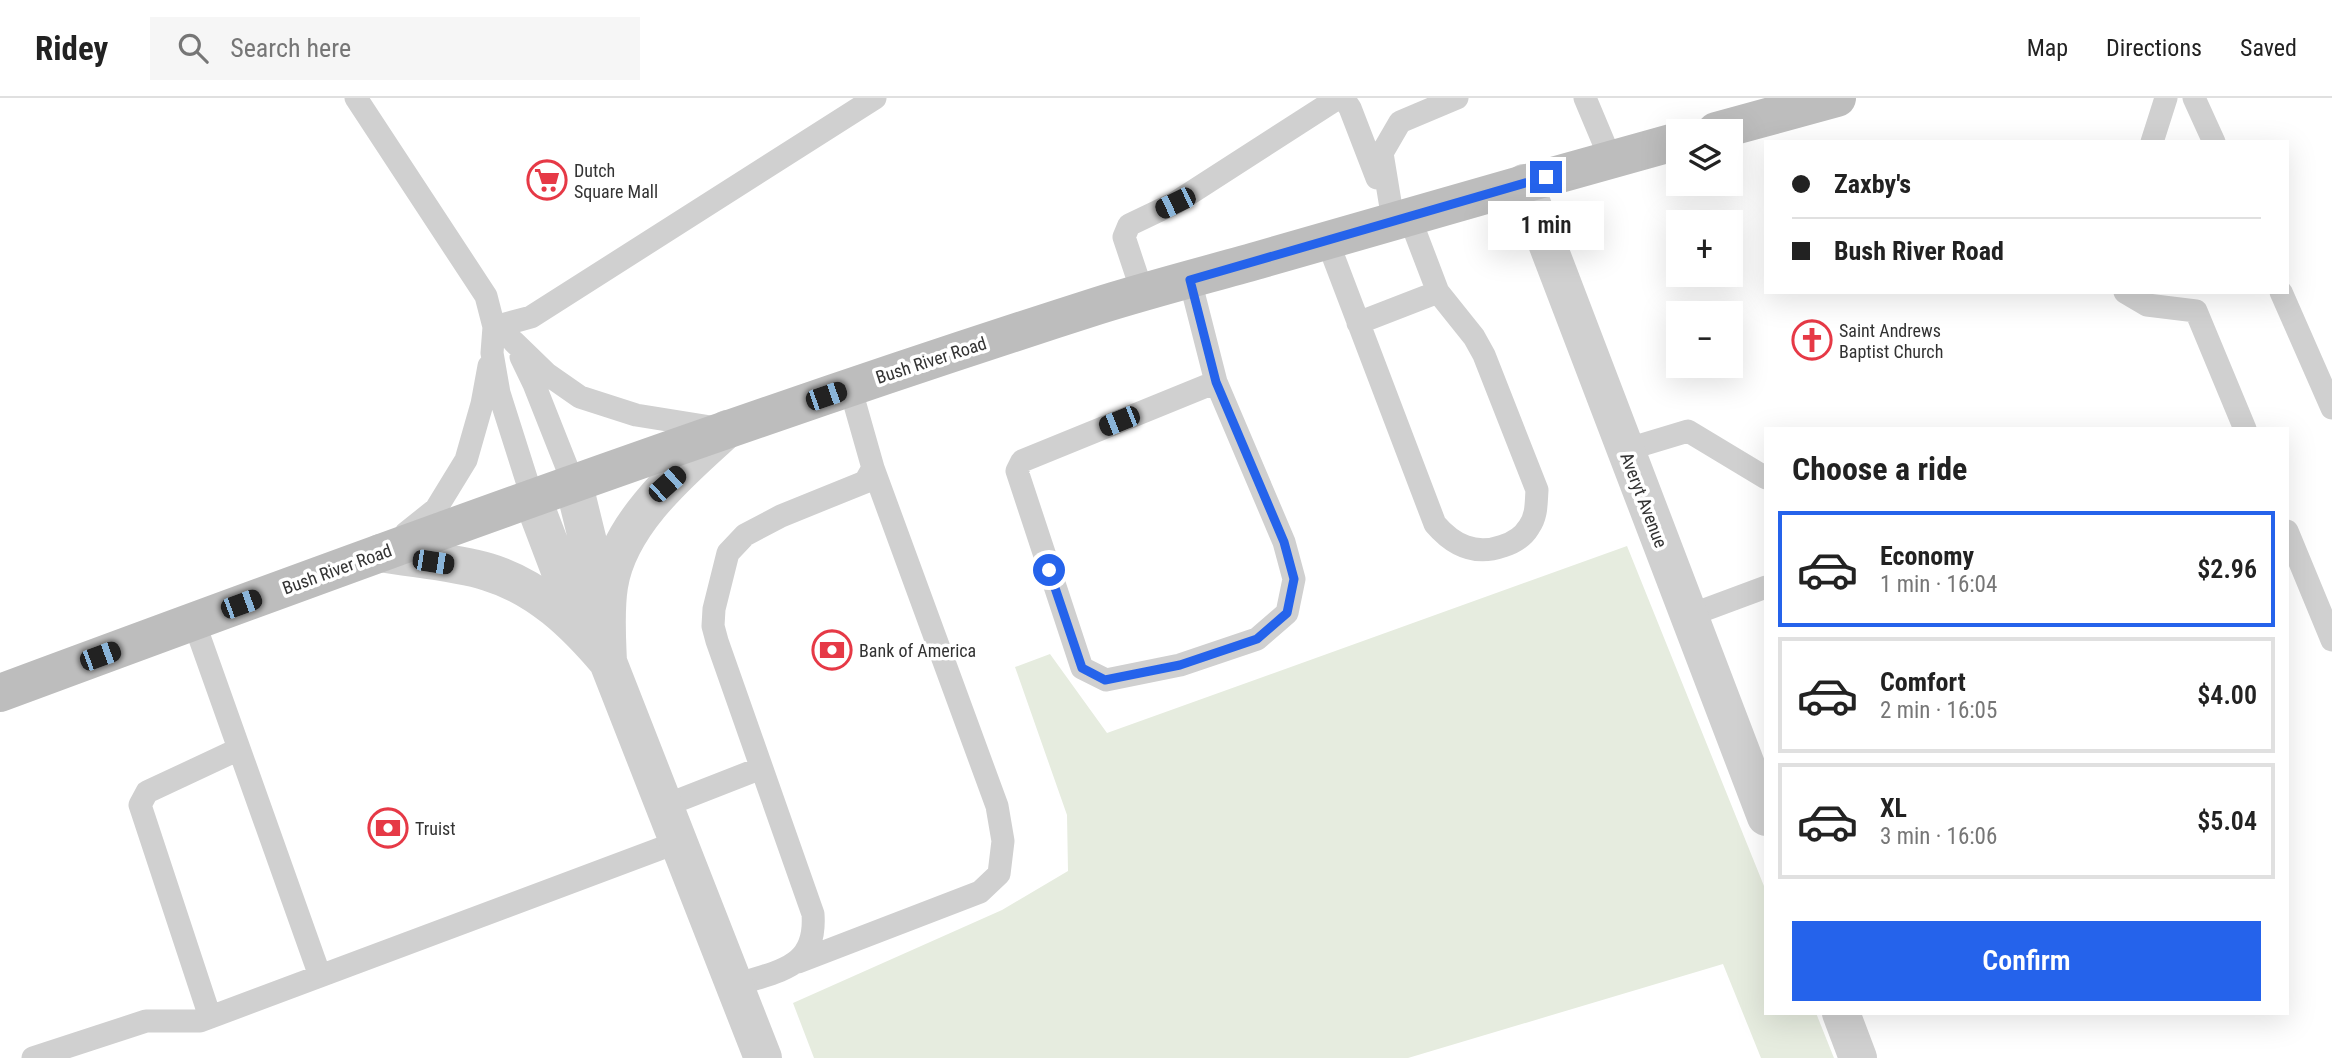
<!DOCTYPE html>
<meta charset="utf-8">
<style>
:root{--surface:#fff;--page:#f6f6f6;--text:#222;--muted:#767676;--line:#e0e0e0;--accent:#2563eb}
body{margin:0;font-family:"Roboto Condensed",sans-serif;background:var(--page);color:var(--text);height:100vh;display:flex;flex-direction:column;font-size:26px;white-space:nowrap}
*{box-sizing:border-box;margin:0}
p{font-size:23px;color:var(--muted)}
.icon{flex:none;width:38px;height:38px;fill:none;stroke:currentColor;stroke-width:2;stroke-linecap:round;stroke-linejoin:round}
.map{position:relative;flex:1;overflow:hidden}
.side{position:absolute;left:1764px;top:329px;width:525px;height:588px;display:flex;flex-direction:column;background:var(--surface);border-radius:0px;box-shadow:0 7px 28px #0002}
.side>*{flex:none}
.hud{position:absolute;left:1764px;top:42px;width:525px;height:154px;border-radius:0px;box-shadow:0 7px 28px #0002;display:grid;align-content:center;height:154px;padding:0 28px;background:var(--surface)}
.tools{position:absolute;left:1666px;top:21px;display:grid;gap:14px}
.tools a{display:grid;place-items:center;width:77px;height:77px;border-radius:0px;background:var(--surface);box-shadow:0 7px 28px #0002;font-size:35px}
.end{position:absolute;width:32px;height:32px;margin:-16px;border:9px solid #2563eb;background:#fff;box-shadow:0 0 0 4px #fff}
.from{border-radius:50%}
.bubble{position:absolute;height:49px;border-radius:0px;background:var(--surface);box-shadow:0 7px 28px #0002;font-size:23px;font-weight:600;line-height:49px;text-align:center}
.car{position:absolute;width:21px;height:42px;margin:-21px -10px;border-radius:9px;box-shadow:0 0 5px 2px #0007;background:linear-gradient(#222 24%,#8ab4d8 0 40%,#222 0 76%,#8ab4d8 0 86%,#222 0)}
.hud b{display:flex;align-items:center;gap:24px;height:66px;font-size:26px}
.hud b+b{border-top:2px solid var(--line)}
.hud i{width:18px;height:18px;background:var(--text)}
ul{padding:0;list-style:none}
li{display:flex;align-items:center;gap:21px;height:116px;margin:0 14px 10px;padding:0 14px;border:4px solid var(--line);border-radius:0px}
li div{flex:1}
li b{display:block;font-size:26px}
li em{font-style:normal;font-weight:600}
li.current{border-color:var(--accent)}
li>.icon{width:63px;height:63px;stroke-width:1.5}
h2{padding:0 28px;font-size:32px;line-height:84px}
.action{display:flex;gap:14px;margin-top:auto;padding:14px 28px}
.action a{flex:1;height:80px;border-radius:0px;background:var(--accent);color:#fff;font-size:28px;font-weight:600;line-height:80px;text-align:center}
header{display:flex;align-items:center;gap:42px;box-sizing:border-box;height:98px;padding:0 35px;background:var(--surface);border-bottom:2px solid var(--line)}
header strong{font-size:33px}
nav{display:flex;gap:38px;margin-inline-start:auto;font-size:24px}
.search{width:490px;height:63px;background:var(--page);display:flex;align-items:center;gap:18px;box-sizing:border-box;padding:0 24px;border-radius:0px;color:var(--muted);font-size:26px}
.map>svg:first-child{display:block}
.green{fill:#e6ecdf}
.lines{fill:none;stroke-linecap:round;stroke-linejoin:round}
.lane{stroke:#d0d0d0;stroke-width:23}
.street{stroke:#d0d0d0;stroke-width:38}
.secondary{stroke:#bdbdbd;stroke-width:38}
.route{stroke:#2563eb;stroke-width:9}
.labels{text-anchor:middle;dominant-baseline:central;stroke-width:7;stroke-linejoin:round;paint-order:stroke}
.poi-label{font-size:18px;fill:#333;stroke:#fff;text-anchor:start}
.street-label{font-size:18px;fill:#333;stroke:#fff}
</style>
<header>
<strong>Ridey</strong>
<div class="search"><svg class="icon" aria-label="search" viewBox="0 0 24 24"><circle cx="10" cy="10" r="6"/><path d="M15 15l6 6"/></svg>Search here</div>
<nav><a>Map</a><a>Directions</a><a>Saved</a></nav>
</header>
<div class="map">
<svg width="2332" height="960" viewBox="0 0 2332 960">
<rect width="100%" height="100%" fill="#fff"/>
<path class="green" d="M1627,448L1766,793V915H1816L1834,960H1761L1723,866L1408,960H814L793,905L1002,812L1068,773L1067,717L1015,569L1050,556L1107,635Z"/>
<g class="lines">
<path class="lane" d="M356,0L486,198L494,229L492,255L499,295L533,402
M1343,0L1350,10L1377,80
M1585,0L1611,62
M2194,0L2214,44
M2152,44L2166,0
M1393,122L1382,55L1400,24L1457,0
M1327,142L1435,426C1453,447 1475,458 1503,448C1513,445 1523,439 1529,429C1537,418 1536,405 1537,392L1484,257L1474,239L1438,194L1409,118
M1190,182L1216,284L1284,444L1294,481L1287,515L1257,541L1180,567L1106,582L1082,570L1017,373L1022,363L1216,284
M2125,194L2147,207L2196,213L2245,331
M2281,194L2332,310
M1143,196L1124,139L1129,127L1175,105L1338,0
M1358,225L1438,194
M494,229L531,219L875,0
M514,244L547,276L580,299L636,317L717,330
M521,259L534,286L574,387
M1625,352L1688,333L1766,380
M2287,433L2332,542
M406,435L436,411L466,362L482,306L489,268
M1688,518L1766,489
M194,524L320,878
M664,708L761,670
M798,864L980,794L999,776L1003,743L997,708L873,370
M734,888C777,872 817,872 813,816L717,543L713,528L714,511L728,455L745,437L781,418L865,384L873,370L850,289
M210,919L140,707L147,694L239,651
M33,960L146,923H200L678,744"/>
<path class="street" d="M1524,85L1766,719
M727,331C682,372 619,424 609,488C605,513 607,539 608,564L763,960
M574,387L603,505
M533,402L582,531
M380,455C414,461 456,464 488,474C538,489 575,525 608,564
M1841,915L1858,960"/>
<path class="secondary" d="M1716,33L1837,0
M0,595C364,460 728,326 1097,208C1151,191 1206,177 1259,162C1399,121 1538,82 1678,43"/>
</g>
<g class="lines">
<path class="route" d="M1049,472L1082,570L1105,582L1180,567L1257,541L1287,515L1294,481L1284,444L1216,284L1190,182L1546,79"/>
</g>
<defs>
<g id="supermarket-ring" transform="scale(2.0125)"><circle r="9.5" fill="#fff" stroke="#e63946" stroke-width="1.5"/><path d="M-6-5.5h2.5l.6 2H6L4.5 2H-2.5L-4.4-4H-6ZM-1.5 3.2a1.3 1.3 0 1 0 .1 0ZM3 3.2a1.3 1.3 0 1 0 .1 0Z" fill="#e63946"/></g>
<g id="church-ring" transform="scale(2.0125)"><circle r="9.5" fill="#fff" stroke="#e63946" stroke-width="1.5"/><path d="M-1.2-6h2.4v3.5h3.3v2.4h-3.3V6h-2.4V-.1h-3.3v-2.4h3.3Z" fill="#e63946"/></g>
<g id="bank-ring" transform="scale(2.0125)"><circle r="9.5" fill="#fff" stroke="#e63946" stroke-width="1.5"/><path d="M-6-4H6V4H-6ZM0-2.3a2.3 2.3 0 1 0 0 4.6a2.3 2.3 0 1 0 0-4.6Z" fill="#e63946"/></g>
</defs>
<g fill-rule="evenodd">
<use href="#supermarket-ring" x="547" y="82"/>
<use href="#church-ring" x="1812" y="242"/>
<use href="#bank-ring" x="832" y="552"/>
<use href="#bank-ring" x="388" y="730"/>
</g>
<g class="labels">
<g class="poi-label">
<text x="574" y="72">Dutch<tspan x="574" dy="21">Square Mall</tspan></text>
<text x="1839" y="232">Saint Andrews<tspan x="1839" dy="21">Baptist Church</tspan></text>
<text x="859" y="552">Bank of America</text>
<text x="415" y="730">Truist</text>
</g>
<g class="street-label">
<text transform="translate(931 262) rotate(-18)">Bush River Road</text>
<text transform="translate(1644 402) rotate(69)">Averyt Avenue</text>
<text transform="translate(337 471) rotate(-20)">Bush River Road</text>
</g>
</g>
</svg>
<div class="tools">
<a><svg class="icon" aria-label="layers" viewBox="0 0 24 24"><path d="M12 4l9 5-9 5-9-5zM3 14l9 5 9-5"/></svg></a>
<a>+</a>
<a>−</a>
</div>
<i class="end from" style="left:1049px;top:472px"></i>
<i class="end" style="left:1546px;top:79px"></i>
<div class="bubble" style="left:1488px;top:103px;width:116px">1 min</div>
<i class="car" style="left:1175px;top:105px;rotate:244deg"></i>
<i class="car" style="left:826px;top:298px;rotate:71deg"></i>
<i class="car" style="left:1119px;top:323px;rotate:248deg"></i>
<i class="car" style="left:667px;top:386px;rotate:48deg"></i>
<i class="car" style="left:433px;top:464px;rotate:99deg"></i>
<i class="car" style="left:241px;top:506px;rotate:70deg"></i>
<i class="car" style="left:100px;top:558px;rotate:70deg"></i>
<div class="hud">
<b><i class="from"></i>Zaxby's</b>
<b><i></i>Bush River Road</b>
</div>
<section class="side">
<h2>Choose a ride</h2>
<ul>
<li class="current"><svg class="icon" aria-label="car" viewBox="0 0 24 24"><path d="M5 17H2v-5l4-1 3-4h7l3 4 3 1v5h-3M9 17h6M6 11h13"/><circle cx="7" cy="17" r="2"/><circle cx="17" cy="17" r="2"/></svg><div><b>Economy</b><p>1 min · 16:04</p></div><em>$2.96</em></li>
<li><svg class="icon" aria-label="car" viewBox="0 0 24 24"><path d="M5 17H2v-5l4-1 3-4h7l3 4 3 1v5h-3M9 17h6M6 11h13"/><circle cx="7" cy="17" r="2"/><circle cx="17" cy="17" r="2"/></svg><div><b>Comfort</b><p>2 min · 16:05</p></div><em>$4.00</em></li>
<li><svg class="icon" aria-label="car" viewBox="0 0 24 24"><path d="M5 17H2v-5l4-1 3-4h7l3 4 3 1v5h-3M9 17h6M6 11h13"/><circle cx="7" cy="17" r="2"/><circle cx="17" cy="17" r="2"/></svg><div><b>XL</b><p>3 min · 16:06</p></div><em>$5.04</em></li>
</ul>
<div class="action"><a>Confirm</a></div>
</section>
</div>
